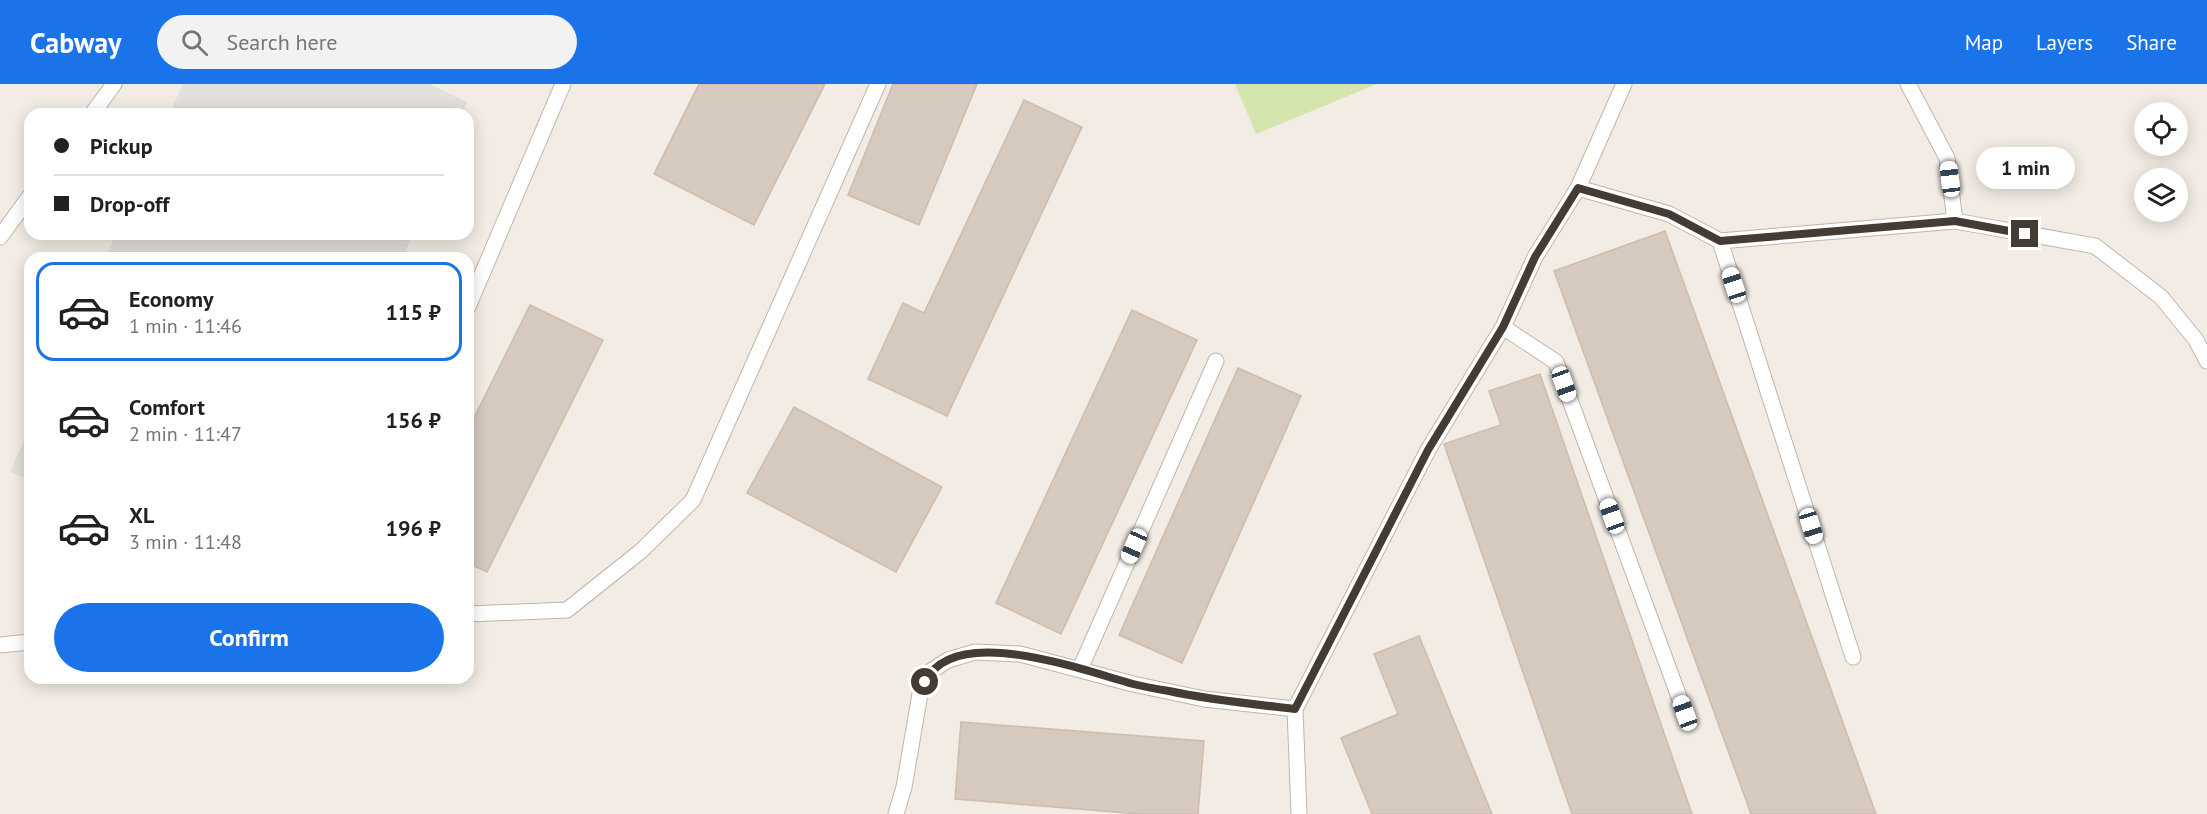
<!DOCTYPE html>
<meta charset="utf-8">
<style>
:root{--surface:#fff;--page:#f2f2f2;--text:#202124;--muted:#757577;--line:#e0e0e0;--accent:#1a73e8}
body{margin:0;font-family:"PT Sans",sans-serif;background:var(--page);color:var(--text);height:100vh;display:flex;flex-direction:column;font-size:22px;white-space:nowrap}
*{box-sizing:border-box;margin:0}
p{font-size:20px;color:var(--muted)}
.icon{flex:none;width:33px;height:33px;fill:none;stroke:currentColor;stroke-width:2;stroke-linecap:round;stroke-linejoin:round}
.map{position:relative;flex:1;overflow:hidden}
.side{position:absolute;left:24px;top:168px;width:450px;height:432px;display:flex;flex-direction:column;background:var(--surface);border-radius:18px;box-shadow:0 3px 15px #0003}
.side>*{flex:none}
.top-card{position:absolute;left:24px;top:24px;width:450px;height:132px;border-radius:18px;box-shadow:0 3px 15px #0003;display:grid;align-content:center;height:132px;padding:0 30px;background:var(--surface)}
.tools{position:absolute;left:2134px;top:18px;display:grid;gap:12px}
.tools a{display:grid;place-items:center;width:54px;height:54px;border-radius:50%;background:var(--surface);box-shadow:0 3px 15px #0003;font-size:30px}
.end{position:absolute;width:27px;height:27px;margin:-14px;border:8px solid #443b34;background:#fff;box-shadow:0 0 0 3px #fff}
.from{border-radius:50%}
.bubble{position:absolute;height:42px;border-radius:21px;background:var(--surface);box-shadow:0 3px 15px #0003;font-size:20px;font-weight:800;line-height:42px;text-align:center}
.car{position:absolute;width:18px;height:36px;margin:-18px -9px;border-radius:8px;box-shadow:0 0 4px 2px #0007;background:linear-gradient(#fff 24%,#345 0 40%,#fff 0 76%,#345 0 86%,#fff 0)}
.top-card b{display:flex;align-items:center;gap:21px;height:57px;font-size:22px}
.top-card b+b{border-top:2px solid var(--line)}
.top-card i{width:15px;height:15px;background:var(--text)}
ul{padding:10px 0 0;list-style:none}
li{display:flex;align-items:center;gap:18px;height:99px;margin:0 12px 9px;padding:0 18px;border:3px solid transparent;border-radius:18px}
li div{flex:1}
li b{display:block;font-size:22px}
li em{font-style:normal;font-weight:800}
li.on{border-color:var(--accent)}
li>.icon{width:54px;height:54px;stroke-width:1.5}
.action{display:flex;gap:12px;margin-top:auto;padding:12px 30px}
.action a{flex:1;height:69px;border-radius:36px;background:var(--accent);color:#fff;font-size:24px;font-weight:800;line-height:69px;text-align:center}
header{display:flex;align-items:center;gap:36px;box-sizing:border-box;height:84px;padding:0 30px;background:var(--accent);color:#fff}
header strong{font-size:28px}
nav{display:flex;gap:33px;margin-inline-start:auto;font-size:21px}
.search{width:420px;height:54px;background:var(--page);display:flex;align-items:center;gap:15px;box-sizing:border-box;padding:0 21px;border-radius:33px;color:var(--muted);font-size:22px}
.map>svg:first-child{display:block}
.green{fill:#d4e6ad}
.parking{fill:#e2dfdd}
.building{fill:#d6c9bd;stroke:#cebcad;stroke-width:1.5}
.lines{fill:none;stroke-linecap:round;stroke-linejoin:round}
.service-casing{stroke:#c0b5aa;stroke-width:17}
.service{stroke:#fff;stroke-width:15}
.route{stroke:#443b34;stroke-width:8}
</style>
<header>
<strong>Cabway</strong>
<div class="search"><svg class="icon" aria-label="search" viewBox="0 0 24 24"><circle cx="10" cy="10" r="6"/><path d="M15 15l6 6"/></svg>Search here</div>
<nav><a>Map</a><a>Layers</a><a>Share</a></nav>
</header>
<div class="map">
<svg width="2207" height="730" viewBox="0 0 2207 730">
<rect width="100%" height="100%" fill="#f2ece4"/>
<path class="green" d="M1235,0H1377L1256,50Z"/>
<path class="parking" d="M183,0H429L467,18L462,30H169Z
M116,150H413L403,174H105Z
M30,342V396L10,388Z"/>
<path class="building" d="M699,0H825L754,141L654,90Z
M893,0H977L919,141L848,111Z
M1024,16L1082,43L947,332L868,295L903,219L924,229Z
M1665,147L1876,730H1751L1554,187Z
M530,221L603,256L487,488L468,479V346Z
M1132,226L1197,256L1061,550L996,519Z
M1238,284L1301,312L1182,579L1119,551Z
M1540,290L1692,730H1572L1444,360L1501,341L1489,307Z
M794,323L942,403L896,488L747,409Z
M1419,552L1492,730H1372L1341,654L1398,630L1374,570Z
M961,638L1204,657L1198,730H1140L955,715Z"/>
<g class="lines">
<g class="service-casing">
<path id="service" d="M1908,0L1947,74L1955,137
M92,30L114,0
M1578,104L1669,130L1720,157L1955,137L2095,162L2161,213L2196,256L2207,277
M0,153L30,112
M1720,157L1853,573
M468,223L563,0
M1503,243L1556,278L1685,629
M468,530L567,526L641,467L693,416L878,0
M0,561L30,558
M1080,585L1216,277
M896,730L904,703L920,610L931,587L948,576L975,568L1020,570L1133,600L1204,615L1295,625
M1299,730L1295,625L1428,366L1503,243L1535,173L1578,104L1624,0"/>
</g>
<use href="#service" class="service"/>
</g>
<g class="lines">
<path class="route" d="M925,598C954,537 1084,587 1133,600C1145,603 1157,605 1169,607C1210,616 1252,620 1295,625L1428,366L1503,243L1535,173L1578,104L1669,130L1720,157L1955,137L2025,150"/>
</g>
</svg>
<div class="tools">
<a><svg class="icon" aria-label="locate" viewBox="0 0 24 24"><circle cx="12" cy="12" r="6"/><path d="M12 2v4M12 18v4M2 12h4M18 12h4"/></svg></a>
<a><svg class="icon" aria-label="layers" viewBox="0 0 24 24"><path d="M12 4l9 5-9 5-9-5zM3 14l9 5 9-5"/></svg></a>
</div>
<i class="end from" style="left:925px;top:598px"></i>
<i class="end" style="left:2025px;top:150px"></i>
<div class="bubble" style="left:1976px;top:63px;width:99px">1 min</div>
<i class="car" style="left:1950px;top:95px;rotate:353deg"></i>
<i class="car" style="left:1734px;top:201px;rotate:342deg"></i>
<i class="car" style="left:1564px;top:300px;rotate:160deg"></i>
<i class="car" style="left:1612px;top:432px;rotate:340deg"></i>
<i class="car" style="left:1811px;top:442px;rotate:163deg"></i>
<i class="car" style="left:1134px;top:462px;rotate:204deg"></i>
<i class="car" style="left:1685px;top:629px;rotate:340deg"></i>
<div class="top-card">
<b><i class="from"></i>Pickup</b>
<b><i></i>Drop-off</b>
</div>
<section class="side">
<ul>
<li class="on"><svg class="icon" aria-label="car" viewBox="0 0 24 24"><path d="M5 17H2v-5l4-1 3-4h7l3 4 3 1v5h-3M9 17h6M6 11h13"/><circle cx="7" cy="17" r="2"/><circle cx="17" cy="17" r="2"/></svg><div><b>Economy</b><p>1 min · 11:46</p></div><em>115 ₽</em></li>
<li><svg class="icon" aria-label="car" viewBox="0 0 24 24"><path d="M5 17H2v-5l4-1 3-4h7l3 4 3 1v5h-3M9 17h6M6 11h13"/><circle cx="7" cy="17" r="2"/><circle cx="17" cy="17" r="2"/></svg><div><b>Comfort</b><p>2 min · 11:47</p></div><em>156 ₽</em></li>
<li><svg class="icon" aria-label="car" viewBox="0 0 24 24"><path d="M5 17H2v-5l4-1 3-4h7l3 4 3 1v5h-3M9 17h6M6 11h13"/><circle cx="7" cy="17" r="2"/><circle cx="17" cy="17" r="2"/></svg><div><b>XL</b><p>3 min · 11:48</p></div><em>196 ₽</em></li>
</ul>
<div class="action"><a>Confirm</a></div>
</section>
</div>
